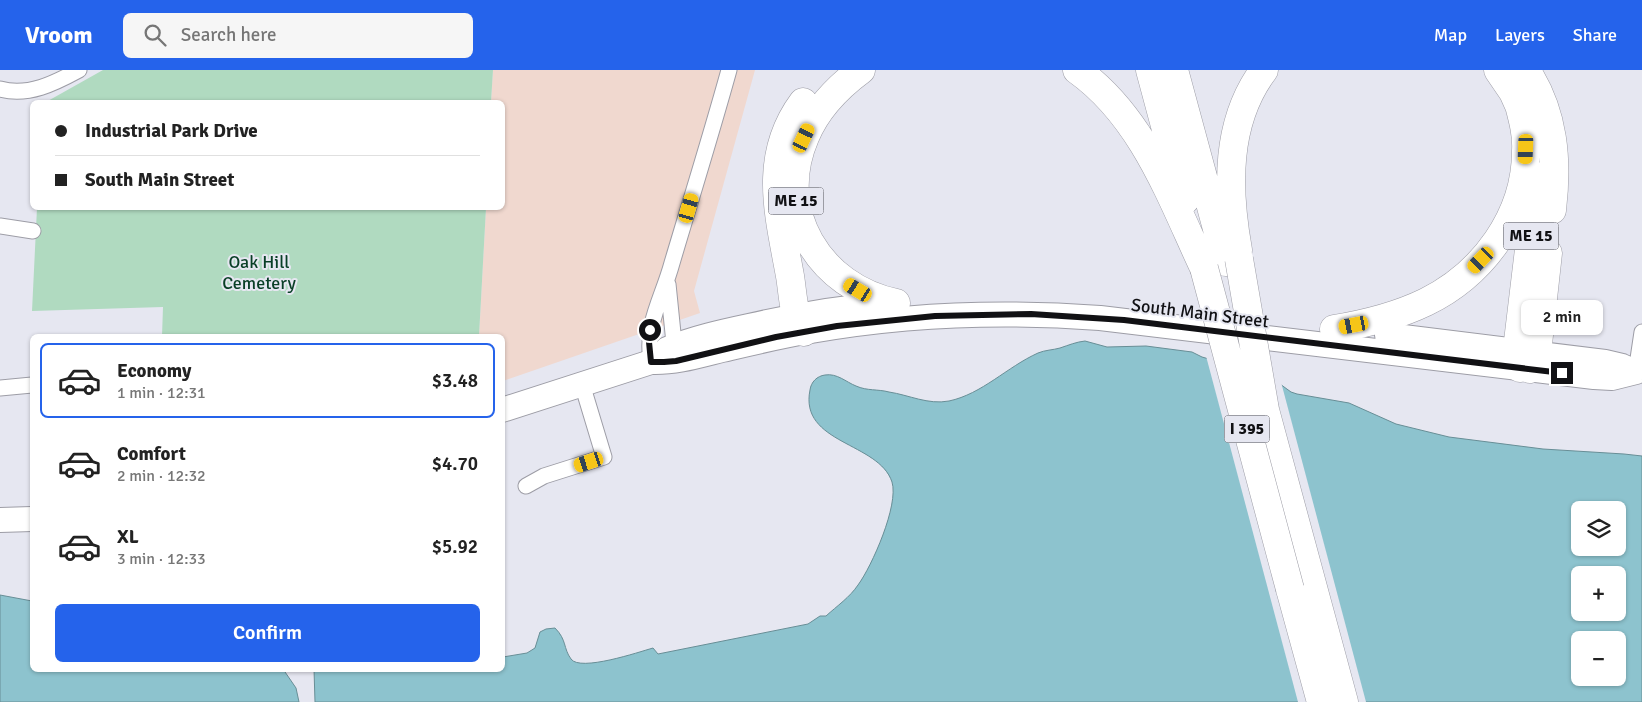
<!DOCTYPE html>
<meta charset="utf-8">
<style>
:root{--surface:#fff;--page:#f6f6f6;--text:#222;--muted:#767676;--line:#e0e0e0;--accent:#2563eb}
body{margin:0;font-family:Signika,sans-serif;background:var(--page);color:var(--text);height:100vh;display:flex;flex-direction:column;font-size:19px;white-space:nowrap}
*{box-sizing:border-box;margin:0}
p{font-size:16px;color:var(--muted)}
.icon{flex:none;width:28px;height:28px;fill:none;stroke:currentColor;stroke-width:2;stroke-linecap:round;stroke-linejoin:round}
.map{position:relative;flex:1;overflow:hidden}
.drawer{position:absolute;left:30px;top:264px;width:475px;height:338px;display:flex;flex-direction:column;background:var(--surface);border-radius:8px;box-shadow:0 1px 4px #0004}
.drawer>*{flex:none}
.guide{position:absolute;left:30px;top:30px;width:475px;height:110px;border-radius:8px;box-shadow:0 1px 4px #0004;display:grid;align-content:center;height:110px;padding:0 25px;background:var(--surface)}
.fabs{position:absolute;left:1571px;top:431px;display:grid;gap:10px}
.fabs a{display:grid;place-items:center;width:55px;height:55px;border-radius:8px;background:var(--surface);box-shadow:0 1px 4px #0004;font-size:25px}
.end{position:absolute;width:22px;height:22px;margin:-11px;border:6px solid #111114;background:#fff;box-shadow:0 0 0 2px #fff}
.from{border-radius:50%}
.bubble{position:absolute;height:35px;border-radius:8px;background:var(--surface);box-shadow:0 1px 4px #0004;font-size:16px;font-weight:600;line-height:35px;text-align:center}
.car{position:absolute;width:15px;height:30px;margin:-15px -8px;border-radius:6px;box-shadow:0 0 4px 1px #0007;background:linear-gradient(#f5c518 24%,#345 0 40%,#f5c518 0 76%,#345 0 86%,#f5c518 0)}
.guide b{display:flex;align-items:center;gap:18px;height:48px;font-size:19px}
.guide b+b{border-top:1px solid var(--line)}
.guide i{width:12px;height:12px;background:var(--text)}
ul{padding:9px 0 0;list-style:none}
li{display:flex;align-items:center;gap:15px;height:75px;margin:0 10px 8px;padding:0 15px;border:2px solid transparent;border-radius:8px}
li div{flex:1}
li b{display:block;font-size:19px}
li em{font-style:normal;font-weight:600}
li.current{border-color:var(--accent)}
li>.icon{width:45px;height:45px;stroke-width:1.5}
.cta{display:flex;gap:10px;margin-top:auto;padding:10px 25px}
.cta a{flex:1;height:58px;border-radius:8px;background:var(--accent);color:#fff;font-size:20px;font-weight:600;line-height:58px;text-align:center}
header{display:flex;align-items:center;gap:30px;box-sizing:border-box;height:70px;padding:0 25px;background:var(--accent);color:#fff}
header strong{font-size:24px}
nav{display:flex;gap:28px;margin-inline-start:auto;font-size:18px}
.search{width:350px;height:45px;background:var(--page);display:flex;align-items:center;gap:12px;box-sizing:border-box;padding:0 18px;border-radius:8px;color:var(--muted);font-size:19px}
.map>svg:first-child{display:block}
.industrial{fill:#f0d8cf}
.green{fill:#b0dac0}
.water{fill:#8dc3ce;stroke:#688e96;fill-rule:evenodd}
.pier{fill:#e6e7f1}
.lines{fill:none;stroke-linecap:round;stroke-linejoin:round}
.minor-casing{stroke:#9d9da6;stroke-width:17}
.primary-casing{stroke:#9d9da6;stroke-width:26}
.motorway-casing{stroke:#9d9da6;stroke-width:29}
.minor{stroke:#fff;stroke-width:15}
.primary{stroke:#fff;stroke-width:24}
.motorway{stroke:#fff;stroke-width:28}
.motorway-bridge-casing{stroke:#9d9da6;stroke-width:29;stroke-linecap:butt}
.motorway-bridge{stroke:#fff;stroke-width:28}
.route{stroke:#111114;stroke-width:6}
.labels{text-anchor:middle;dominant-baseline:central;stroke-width:4;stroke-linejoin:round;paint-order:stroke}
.shield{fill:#e6e7f1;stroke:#515156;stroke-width:1}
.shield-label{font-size:16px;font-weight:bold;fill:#111114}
.park-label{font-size:18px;fill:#093f26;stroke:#e6e7f1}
.street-label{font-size:18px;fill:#111114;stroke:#e6e7f1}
</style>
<header>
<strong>Vroom</strong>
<div class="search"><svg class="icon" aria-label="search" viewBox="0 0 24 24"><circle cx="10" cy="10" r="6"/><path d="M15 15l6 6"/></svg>Search here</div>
<nav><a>Map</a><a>Layers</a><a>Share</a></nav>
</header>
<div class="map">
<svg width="1642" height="632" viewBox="0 0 1642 632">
<rect width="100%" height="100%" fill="#e6e7f1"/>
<path class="industrial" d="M493,0H755L694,221L700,243L503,311L502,266H479L486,138H502V32H491Z"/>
<path class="green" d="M103,0H493L491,32H46Z
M37,138H486L479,266H162L163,237L32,241Z"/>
<path class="water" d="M1085,271L1107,277L1146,276L1192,282L1202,287L1247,300L1280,314L1291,322L1297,324L1349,333L1396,354L1449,367L1543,379L1624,384L1642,386V632H315L314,599H502L503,587L527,583L535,578L540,562L546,559L555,558C567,570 563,578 571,589C580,602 639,582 653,578L658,584L808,554L820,546H826C837,536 850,527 858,515C872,496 899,435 892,412C879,372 799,374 810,320C811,312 817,306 825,305C837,303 846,312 856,316C867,321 878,319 889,322C909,325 928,335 949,331C982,324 1007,297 1038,283C1045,280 1053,280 1060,278C1069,275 1076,272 1085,271ZM1580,440H1618V478H1580ZM1580,505H1618V542H1580ZM1580,570H1618V608H1580Z
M0,525L32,531V599H283L296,618L299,632H0Z"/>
<path class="pier" d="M1206,286L1248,297L1281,312L1366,632H1298Z"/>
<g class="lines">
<g class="minor-casing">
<path id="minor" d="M0,19C28,27 55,13 79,0
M0,156L33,161
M668,214L675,283
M651,292C645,252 662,230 672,193C691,129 711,65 729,0
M1636,302L1642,262
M0,318L32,315
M526,416L544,406L604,387L582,314"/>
</g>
<g class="primary-casing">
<path id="primary" d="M1387,265L1605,292L1622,296L1633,301
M667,279C694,268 721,262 749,256C797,245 845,237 894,233
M502,340L651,292C675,293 698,286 722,280C752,273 781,266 811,261C907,244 1003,241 1100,248L1594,307L1612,308L1636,302
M0,450L32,449"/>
</g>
<g class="motorway-casing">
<path id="motorway" d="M861,0C838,17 816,40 805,67C773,141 819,217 896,233
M1077,0C1143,47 1171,128 1204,198
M1150,0L1185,130
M1174,0L1226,192
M1498,0L1513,22L1526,51
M1526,0C1554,42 1558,90 1552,140
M803,32C762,87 779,145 790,206C793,224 793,247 804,262
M1238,180C1227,119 1225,52 1264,0
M1334,259C1365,254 1397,246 1426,232C1483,204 1526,146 1526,81C1527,65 1523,50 1519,35
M1520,298L1517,280L1533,146L1536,106
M1530,299L1534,292L1537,283L1548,183
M1265,340L1344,632
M1290,519L1321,632"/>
</g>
<use href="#minor" class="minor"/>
<use href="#primary" class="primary"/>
<use href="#motorway" class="motorway"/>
<g class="motorway-bridge-casing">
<path id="motorway-bridge" d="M1239,189L1265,340
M1204,198L1290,519"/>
</g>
<use href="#motorway-bridge" class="motorway-bridge"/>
</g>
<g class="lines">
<path class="route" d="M650,260L649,272L651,292H664L676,291L776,267L837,256L935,246L1031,244L1124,250L1562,303"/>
</g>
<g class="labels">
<g class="shield">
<rect x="768.5" y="117.5" width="55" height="27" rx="4"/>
<rect x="1503.5" y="152.5" width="55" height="27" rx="4"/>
<rect x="1224.5" y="345.5" width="45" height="27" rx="4"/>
</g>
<g class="shield-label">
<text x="796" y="131">ME 15</text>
<text x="1531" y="166">ME 15</text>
<text x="1247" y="359">I 395</text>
</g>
<g class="park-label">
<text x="259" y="192">Oak Hill<tspan x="259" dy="21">Cemetery</tspan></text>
</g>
<g class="street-label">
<text transform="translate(1200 243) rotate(7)">South Main Street</text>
</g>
</g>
</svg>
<div class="fabs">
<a><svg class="icon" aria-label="layers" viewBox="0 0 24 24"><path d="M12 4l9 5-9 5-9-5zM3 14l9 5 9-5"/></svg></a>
<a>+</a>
<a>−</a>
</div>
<i class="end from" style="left:650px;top:260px"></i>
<i class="end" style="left:1562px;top:303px"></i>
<div class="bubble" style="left:1521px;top:230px;width:82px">2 min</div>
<i class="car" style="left:804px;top:68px;rotate:25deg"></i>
<i class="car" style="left:1526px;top:79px;rotate:182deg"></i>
<i class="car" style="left:689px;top:138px;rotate:16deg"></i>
<i class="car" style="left:1481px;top:190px;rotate:224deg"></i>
<i class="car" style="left:858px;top:220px;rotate:301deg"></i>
<i class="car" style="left:1354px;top:255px;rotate:259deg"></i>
<i class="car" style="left:589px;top:392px;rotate:252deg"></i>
<div class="guide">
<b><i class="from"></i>Industrial Park Drive</b>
<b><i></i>South Main Street</b>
</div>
<section class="drawer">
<ul>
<li class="current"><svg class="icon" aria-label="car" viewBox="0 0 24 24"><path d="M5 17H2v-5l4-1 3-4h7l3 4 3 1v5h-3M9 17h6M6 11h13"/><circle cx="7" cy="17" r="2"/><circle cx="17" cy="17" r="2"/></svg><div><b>Economy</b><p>1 min · 12:31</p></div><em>$3.48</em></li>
<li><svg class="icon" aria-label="car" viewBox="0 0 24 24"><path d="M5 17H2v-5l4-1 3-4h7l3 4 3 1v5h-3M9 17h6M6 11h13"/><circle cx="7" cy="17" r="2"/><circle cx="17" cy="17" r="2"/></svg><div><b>Comfort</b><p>2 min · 12:32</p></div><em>$4.70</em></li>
<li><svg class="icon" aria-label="car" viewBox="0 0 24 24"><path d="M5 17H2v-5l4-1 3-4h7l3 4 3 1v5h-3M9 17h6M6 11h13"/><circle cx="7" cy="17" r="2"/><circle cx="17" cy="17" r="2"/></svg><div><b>XL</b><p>3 min · 12:33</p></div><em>$5.92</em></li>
</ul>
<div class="cta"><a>Confirm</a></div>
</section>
</div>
